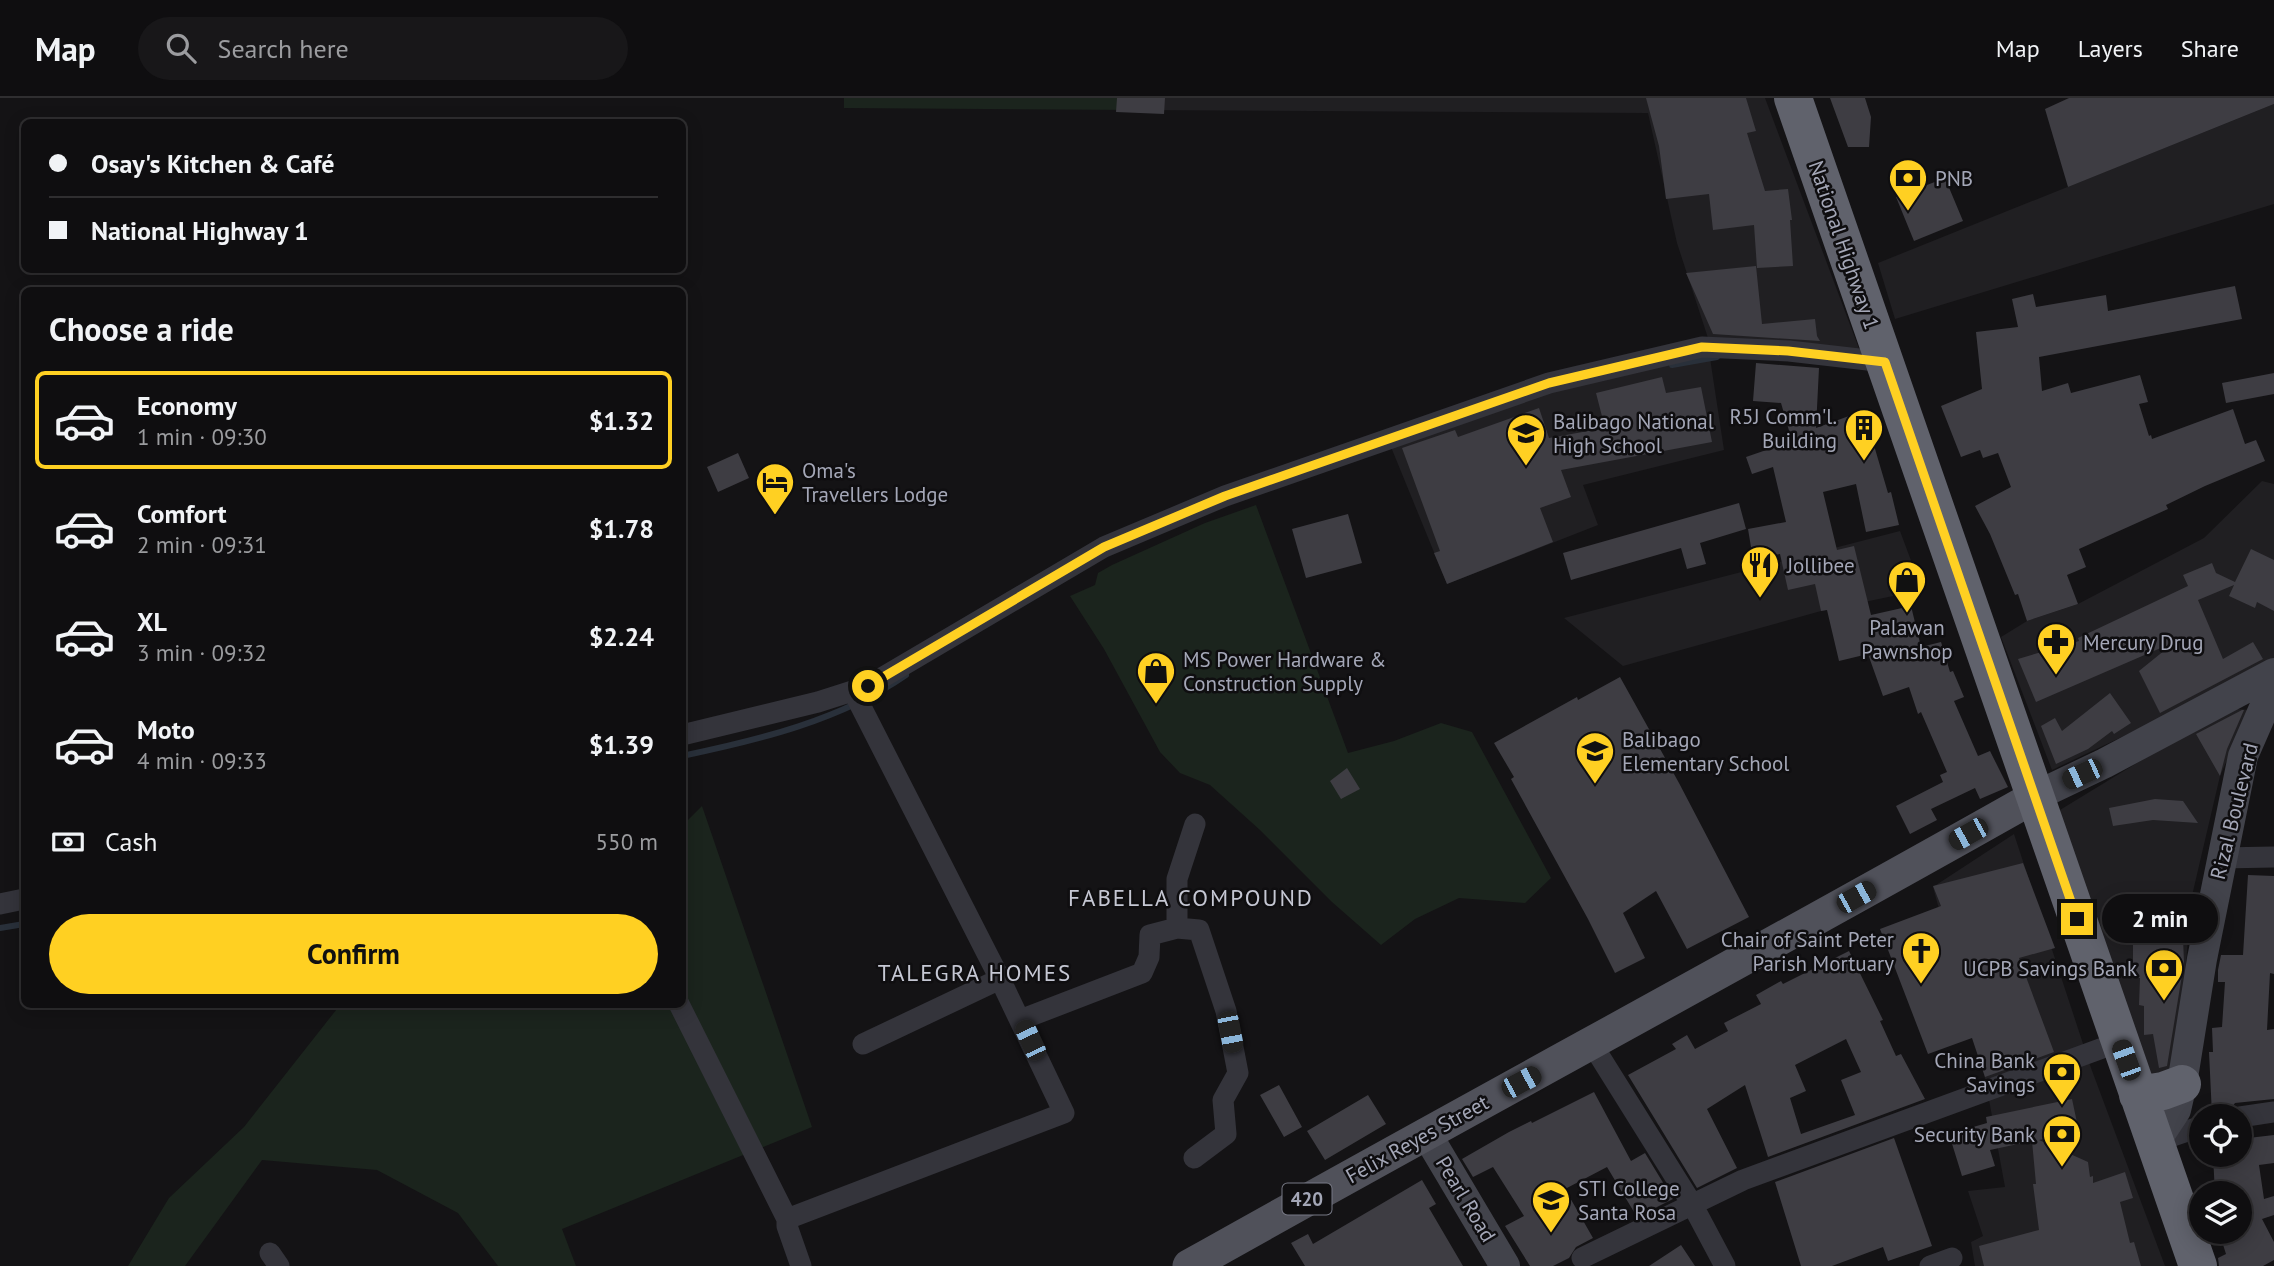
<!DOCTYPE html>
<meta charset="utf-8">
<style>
:root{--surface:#0f0e10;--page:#181719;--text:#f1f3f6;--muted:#9b9c9f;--line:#2f2e30;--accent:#ffd022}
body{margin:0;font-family:"PT Sans",sans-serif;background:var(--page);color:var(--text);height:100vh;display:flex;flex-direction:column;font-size:26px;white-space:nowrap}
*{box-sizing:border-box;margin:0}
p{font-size:23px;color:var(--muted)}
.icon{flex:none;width:38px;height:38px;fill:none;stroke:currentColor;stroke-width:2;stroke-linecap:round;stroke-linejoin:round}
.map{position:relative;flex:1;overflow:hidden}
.sheet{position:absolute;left:21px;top:189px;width:665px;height:721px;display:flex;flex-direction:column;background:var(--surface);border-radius:10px;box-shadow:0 4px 18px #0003,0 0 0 2px var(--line)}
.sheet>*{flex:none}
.banner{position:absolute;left:21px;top:21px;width:665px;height:154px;border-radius:10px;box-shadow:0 4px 18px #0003,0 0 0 2px var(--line);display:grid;align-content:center;height:154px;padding:0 28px;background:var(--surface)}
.tools{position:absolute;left:2189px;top:1006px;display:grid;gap:14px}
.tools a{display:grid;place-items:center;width:63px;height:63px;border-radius:50%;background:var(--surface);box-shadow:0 4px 18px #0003,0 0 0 2px var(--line);font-size:35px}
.end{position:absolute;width:32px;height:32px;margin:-16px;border:9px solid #ffd022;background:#111;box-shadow:0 0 0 4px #111}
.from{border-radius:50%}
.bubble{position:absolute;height:49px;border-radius:24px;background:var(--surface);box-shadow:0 4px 18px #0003,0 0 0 2px var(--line);font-size:23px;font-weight:600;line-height:49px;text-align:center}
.car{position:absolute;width:21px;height:42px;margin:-21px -10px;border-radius:9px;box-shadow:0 0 5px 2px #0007;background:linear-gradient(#222 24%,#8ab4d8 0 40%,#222 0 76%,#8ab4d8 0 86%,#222 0)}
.banner b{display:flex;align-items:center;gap:24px;height:66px;font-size:26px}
.banner b+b{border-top:2px solid var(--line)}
.banner i{width:18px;height:18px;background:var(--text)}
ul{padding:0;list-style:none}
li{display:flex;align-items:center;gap:21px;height:98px;margin:0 14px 10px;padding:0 14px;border:4px solid transparent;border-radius:10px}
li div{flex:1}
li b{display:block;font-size:26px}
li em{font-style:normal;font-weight:600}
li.current{border-color:var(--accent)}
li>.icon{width:63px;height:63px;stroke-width:1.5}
h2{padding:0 28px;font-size:32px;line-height:84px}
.pay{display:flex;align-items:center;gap:18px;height:77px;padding:0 28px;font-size:26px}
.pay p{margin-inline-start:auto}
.primary-button{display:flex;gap:14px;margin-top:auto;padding:14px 28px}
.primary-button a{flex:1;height:80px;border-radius:42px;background:var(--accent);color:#111;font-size:28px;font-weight:600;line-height:80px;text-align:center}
header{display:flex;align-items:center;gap:42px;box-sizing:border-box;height:98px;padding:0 35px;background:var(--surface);border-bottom:2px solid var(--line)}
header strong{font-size:33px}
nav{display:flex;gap:38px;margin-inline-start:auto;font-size:24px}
.search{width:490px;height:63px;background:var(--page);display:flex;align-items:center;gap:18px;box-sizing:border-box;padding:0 24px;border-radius:38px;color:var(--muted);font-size:26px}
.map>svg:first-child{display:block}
.built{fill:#201f22}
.green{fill:#1b241d}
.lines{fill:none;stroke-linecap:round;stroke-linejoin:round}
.stream{stroke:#29303a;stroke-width:6}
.building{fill:#3e3d43;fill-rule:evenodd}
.street{stroke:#34343b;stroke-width:21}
.secondary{stroke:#42434b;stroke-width:30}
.primary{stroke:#50515a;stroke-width:33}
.highway{stroke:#60626c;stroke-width:38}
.route{stroke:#ffd022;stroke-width:9}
.labels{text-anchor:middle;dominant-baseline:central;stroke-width:5;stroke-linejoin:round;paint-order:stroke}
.shield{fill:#0f0e10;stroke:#777985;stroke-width:2}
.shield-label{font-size:19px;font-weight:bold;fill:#a4a7b7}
.poi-label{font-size:21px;fill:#a4a7b7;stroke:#0f0e10;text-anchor:start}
.street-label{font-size:21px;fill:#a4a7b7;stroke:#0f0e10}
.neighbourhood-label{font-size:23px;letter-spacing:2px;fill:#c5c7d3;stroke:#0f0e10}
</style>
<header>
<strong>Map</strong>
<div class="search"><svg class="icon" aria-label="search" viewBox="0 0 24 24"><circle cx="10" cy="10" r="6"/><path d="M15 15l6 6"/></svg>Search here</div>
<nav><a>Map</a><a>Layers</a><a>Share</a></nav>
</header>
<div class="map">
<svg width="2274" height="1168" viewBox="0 0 2274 1168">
<rect width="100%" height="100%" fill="#141315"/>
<path class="built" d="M1137,0H1765L1861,256L1708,240L1677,145L1648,15L1137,12Z
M2274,6V106L1895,221L1878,165Z
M1710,260L1724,352L1583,387L1598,427L1447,486L1391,349L1524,301L1617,276Z
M2262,383L2274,386V567L2052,672L2001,539L2027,523L2078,506L2204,440Z
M1900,433L1922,492L1821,513L1623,568L1564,520Z
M2227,610L2249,612L2220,678L2191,802L2178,967L2152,978L2055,715Z
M2014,736L2091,970L2165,1168H1975L1971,1144L1983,1138L1968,1093L2005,1089L1985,980L1933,789Z"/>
<path class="green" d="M844,0H1137V12L844,10Z
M1256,407L1348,655L1394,643L1441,625L1472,634L1551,780L1525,805L1459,800L1415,821L1381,847L1332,804L1260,732L1210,687L1180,675L1160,654L1104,551L1070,498L1095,487L1098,475L1112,467L1205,425Z
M702,708L812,1029L562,1131L576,1168H498L458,1115L377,1072L262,1062L185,1168H128L169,1100L244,1029L340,907L682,906L683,727Z"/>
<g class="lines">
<path class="stream" d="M1672,267L1717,259
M682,658C759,642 841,622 906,577
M0,830L24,826"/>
</g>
<path class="building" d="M1117,0H1165L1164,16L1116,14Z
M1646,0H1746L1756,33L1747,35L1765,93L1788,91L1792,122H1790L1793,168L1757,170L1754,127L1713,132L1709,96L1666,101L1659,48Z
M1830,0H1865L1871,19L1869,49H1848Z
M2069,0H2274V6L2068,89L2045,11Z
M1945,80L1963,123L1914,143L1896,99Z
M1756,168L1762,226L1815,221L1817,238L1820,243L1713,236L1686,175Z
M2235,188L2242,221L2039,259L2042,293L2068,285L2071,295L2140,277L2148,304L2139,306L2149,338L2151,337L2152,341L2233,311L2245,346L2256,342L2265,363L2205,388L2166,407L2168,411L2079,451L2086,469L2067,477L2078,506L2027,523L2018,496L2015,497L1990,436L1975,408L2011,389L1998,355L1983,360L1980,352L1961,359L1941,308L1982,291L1976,234L2018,229L2012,201L2033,196L2036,209L2106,197L2108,213Z
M1756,265L1819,270L1816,330L1860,314L1870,344H1873L1888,395L1891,394L1899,427L1866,434L1856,386L1823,394L1837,452L1854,448L1871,517L1911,508L1921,549L1941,544L1950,574L1953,573L1964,599L1954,603L1978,658L1990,653L2008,689L1980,701L1975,690L1931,711L1937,722L1910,736L1896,708L1943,684L1940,677L1947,674L1921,614L1918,616L1909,589L1883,598L1868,556L1839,563L1827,512L1821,513L1815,486L1788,492L1780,456L1753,461L1748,431L1786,424L1773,369L1752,376L1746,359L1792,343L1781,305L1753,303Z
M2274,275V296L2226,305L2222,285Z
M1662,279L1666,295L1701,289L1712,344L1561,372L1571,399L1540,410L1553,444L1447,486L1434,455L1440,453L1402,350L1455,332L1458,339L1539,310L1549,340L1605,330L1596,295Z
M738,355L749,380L718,394L707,369Z
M1739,405L1746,431L1700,445L1706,466L1687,471L1681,450L1571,482L1563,455Z
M1348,416L1362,465L1306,480L1292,431Z
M2251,451L2274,462V513L2257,504L2255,510L2229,498L2234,487L2198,502L2223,561L2253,544L2263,561L2160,615L2139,573L2165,552L2163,549L2036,604L2018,561L2079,543L2078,540L2188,488L2183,477L2212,465L2216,475L2235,484Z
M1620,579L1679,685L1749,819L1687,851L1656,793L1623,815L1645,860L1615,875L1588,821L1511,681L1514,679L1494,645L1577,599L1578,602Z
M2110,595L2131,625L2114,636L2112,633L2088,651L2056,666L2041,628L2055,620L2062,633Z
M2242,612H2244L2227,651L2220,678L2196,636Z
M1347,670L1360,691L1341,701L1330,683Z
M2155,701L2183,703L2198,725L2153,722L2113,728L2109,710Z
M2023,765L2055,850L2019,860L2054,954L1985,979L1972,940L1928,956L1880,831L1941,808L1933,788Z
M2248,777L2274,778V876L2270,875L2267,932L2274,931V1001L2235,1005L2228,1015L2212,1017L2209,954H2213L2212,930L2222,929L2225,884H2218V872L2221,857H2243Z
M2154,795L2155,815L2182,814L2183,839L2184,865L2167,968L2159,970L2153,936L2144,937V908L2139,907L2140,880H2133V839H2115V816H2123L2122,797Z
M1849,853L1883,922L1880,923L1896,958L1901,956L1925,1001L1768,1059L1745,987L1707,1011L1737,1070L1697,1090L1628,977L1676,951L1672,946L1687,937L1695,951L1728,933L1724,925L1761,906L1756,897L1781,883L1783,886ZM1846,941L1861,974L1841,982L1855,1017L1801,1036L1790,1000L1806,993L1795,967Z
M1279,987L1302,1029L1284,1039L1260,997Z
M1594,994L1631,1063L1645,1055L1673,1101L1637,1119L1607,1069L1565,1091L1593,1140L1576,1149L1569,1160L1553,1168H1530L1505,1128L1524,1118L1493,1069L1473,1079L1462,1061L1509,1034L1531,1023L1532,1025Z
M1368,997L1386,1026L1325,1062L1307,1033Z
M2072,1001L2079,1034L2039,1042L2088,1064L2090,1079L2093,1078V1085L2125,1074L2133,1100L2120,1104L2130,1145L2134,1144L2141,1168H1984L1979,1148L2039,1132L2033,1086H2036L2032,1043L1990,1052L1995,1068L1962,1078L1949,1036L1987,1025L1986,1019Z
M2274,1037V1065L2259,1067L2264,1101L2274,1098V1117L2262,1121L2274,1144V1162L2263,1168H2219L2218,1160L2226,1156L2219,1134H2240V1096H2215L2213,1057H2240V1041Z
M1894,1040L1932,1148L1888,1163L1883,1149L1832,1168H1801L1775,1084Z
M1422,1082L1436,1106L1429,1110L1463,1168H1305L1291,1145L1308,1136L1313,1146Z
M1681,1147L1695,1168H1649Z"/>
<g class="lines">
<path class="street" d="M682,637L818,604L868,588L1104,449L1225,398L1549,285L1702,249L1789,253L1885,264
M2221,760L2274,759
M0,806L24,801
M1177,830L1199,832L1226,913L1238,975L1223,1002L1226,1036L1194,1060
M679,906L787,1121
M1020,922L1142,875L1149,859L1150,837L1177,830V781L1195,726
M863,946L1000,881
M1592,946L1692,1106L1725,1168
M2240,1019L2274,1014
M2155,1044L2202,1028
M270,1155L279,1168
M1582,1160L1743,1082L2119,944
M801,1168L787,1128V1121L1064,1015L1000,881L853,593
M1930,1168L1952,1160"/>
<path class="secondary" d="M2036,698L2105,665L2274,575
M1426,1035L1505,1168
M2155,1044L2176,1012L2182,986L2202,861L2243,658L2274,587"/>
<path class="primary" d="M1189,1168C1470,1010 1755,857 2036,698"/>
<path class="highway" d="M1793,0L2198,1168
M2138,997L2163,993L2182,986"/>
</g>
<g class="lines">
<path class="route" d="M868,588L1104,449L1225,398L1549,285L1702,249L1788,253L1885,264L2077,821"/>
</g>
<defs>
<g id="bank-pin" transform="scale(2.0125)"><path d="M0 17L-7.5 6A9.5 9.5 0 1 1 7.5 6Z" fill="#ffd022" stroke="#0f0e10"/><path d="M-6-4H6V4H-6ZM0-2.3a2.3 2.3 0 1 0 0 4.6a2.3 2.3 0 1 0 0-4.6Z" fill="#111"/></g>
<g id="building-pin" transform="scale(2.0125)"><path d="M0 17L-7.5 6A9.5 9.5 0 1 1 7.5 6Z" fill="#ffd022" stroke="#0f0e10"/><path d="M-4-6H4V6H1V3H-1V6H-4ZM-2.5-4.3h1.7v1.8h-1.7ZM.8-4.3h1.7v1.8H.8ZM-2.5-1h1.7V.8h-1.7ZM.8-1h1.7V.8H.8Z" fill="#111"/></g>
<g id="school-pin" transform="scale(2.0125)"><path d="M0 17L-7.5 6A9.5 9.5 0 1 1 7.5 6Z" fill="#ffd022" stroke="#0f0e10"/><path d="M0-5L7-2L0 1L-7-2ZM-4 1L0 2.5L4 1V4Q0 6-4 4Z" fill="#111"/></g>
<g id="hotel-pin" transform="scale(2.0125)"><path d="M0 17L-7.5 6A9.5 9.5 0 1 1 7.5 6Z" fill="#ffd022" stroke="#0f0e10"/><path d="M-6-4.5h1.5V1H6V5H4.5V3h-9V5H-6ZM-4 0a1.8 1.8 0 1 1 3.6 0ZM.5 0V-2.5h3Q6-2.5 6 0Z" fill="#111"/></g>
<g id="restaurant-pin" transform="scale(2.0125)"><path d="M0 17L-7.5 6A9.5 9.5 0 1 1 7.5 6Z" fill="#ffd022" stroke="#0f0e10"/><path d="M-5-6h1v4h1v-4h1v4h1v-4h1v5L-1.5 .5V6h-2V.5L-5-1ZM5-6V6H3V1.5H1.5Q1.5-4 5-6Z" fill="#111"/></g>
<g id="shop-pin" transform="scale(2.0125)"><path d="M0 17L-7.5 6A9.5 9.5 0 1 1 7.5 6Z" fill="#ffd022" stroke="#0f0e10"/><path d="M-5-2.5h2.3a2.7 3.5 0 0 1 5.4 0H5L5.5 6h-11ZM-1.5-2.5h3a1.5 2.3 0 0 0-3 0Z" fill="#111"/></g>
<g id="pharmacy-pin" transform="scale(2.0125)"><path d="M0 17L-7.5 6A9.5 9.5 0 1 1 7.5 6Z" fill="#ffd022" stroke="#0f0e10"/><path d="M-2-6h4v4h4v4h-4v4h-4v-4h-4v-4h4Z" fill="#111"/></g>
<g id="church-pin" transform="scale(2.0125)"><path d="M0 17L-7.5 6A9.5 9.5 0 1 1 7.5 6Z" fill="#ffd022" stroke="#0f0e10"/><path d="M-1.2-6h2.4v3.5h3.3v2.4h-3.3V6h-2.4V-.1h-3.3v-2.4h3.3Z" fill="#111"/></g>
<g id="university-pin" transform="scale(2.0125)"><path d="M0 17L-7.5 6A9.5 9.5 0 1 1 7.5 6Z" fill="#ffd022" stroke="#0f0e10"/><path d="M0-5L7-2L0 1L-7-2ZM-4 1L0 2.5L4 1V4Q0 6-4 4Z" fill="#111"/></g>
</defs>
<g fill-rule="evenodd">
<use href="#bank-pin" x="1908" y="80"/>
<use href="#building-pin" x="1864" y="330"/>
<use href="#school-pin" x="1526" y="335"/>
<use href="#hotel-pin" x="775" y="384"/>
<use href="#restaurant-pin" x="1760" y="467"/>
<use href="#shop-pin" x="1907" y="482"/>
<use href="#pharmacy-pin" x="2056" y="544"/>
<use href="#shop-pin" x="1156" y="573"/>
<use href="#school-pin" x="1595" y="653"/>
<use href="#church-pin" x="1921" y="853"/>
<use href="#bank-pin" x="2164" y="870"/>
<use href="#bank-pin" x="2062" y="974"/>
<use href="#bank-pin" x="2062" y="1036"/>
<use href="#university-pin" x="1551" y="1102"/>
</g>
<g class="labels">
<rect class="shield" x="1282.5" y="1085.5" width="49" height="31" rx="5"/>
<g class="shield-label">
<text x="1307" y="1101">420</text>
</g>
<g class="poi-label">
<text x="1935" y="80">PNB</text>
<text x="1837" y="318" text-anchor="end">R5J Comm'l.<tspan x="1837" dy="24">Building</tspan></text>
<text x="1553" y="323">Balibago National<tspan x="1553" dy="24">High School</tspan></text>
<text x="802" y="372">Oma's<tspan x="802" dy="24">Travellers Lodge</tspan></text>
<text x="1787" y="467">Jollibee</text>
<text x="1907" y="529" text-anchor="middle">Palawan<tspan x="1907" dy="24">Pawnshop</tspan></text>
<text x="2083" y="544">Mercury Drug</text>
<text x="1183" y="561">MS Power Hardware &amp;<tspan x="1183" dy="24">Construction Supply</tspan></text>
<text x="1622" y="641">Balibago<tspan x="1622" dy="24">Elementary School</tspan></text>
<text x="1894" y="841" text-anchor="end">Chair of Saint Peter<tspan x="1894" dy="24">Parish Mortuary</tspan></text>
<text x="2137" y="870" text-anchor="end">UCPB Savings Bank</text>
<text x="2035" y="962" text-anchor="end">China Bank<tspan x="2035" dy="24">Savings</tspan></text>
<text x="2035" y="1036" text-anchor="end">Security Bank</text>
<text x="1578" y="1090">STI College<tspan x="1578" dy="24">Santa Rosa</tspan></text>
</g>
<g class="street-label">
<text transform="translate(1844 147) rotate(71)">National Highway 1</text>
<text transform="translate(2234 713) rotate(-76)">Rizal Boulevard</text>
<text transform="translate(1417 1041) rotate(-29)">Felix Reyes Street</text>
<text transform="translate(1466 1101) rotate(59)">Pearl Road</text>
</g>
<g class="neighbourhood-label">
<text x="1191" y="799">FABELLA COMPOUND</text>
<text x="975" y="874">TALEGRA HOMES</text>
</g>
</g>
</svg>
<div class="tools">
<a><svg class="icon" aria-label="locate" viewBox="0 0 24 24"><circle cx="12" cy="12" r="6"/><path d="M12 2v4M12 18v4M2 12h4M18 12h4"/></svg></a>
<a><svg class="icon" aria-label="layers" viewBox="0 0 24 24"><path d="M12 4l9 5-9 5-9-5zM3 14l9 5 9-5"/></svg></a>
</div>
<i class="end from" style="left:868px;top:588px"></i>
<i class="end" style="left:2077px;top:821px"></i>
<div class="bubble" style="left:2102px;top:796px;width:116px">2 min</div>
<i class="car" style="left:2082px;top:676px;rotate:245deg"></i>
<i class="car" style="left:1968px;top:736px;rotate:241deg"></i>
<i class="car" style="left:1856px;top:799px;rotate:61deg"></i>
<i class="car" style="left:1230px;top:934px;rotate:169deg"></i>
<i class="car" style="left:1030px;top:942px;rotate:335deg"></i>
<i class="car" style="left:2126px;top:962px;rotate:340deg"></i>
<i class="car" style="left:1521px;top:984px;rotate:62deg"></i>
<div class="banner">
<b><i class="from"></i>Osay's Kitchen &amp; Café</b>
<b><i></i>National Highway 1</b>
</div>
<section class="sheet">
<h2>Choose a ride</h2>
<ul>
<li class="current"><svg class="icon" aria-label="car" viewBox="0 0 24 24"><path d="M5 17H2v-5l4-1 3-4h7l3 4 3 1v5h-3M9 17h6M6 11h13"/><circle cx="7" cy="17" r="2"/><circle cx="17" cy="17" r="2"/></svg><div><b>Economy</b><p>1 min · 09:30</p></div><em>$1.32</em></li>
<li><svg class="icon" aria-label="car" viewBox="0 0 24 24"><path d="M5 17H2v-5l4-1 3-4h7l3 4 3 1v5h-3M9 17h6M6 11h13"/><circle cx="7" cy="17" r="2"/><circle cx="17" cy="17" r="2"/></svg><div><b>Comfort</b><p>2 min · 09:31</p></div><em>$1.78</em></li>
<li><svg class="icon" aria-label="car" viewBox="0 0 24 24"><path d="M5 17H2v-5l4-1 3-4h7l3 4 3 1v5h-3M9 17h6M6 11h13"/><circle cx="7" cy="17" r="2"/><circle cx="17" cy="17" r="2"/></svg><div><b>XL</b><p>3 min · 09:32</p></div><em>$2.24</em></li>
<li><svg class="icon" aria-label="car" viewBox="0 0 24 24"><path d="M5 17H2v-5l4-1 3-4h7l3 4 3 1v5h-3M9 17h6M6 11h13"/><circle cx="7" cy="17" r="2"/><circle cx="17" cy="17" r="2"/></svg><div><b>Moto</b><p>4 min · 09:33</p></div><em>$1.39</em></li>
</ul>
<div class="pay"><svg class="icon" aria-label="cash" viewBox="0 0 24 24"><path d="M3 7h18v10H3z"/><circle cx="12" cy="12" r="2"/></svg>Cash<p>550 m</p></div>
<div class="primary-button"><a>Confirm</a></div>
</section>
</div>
